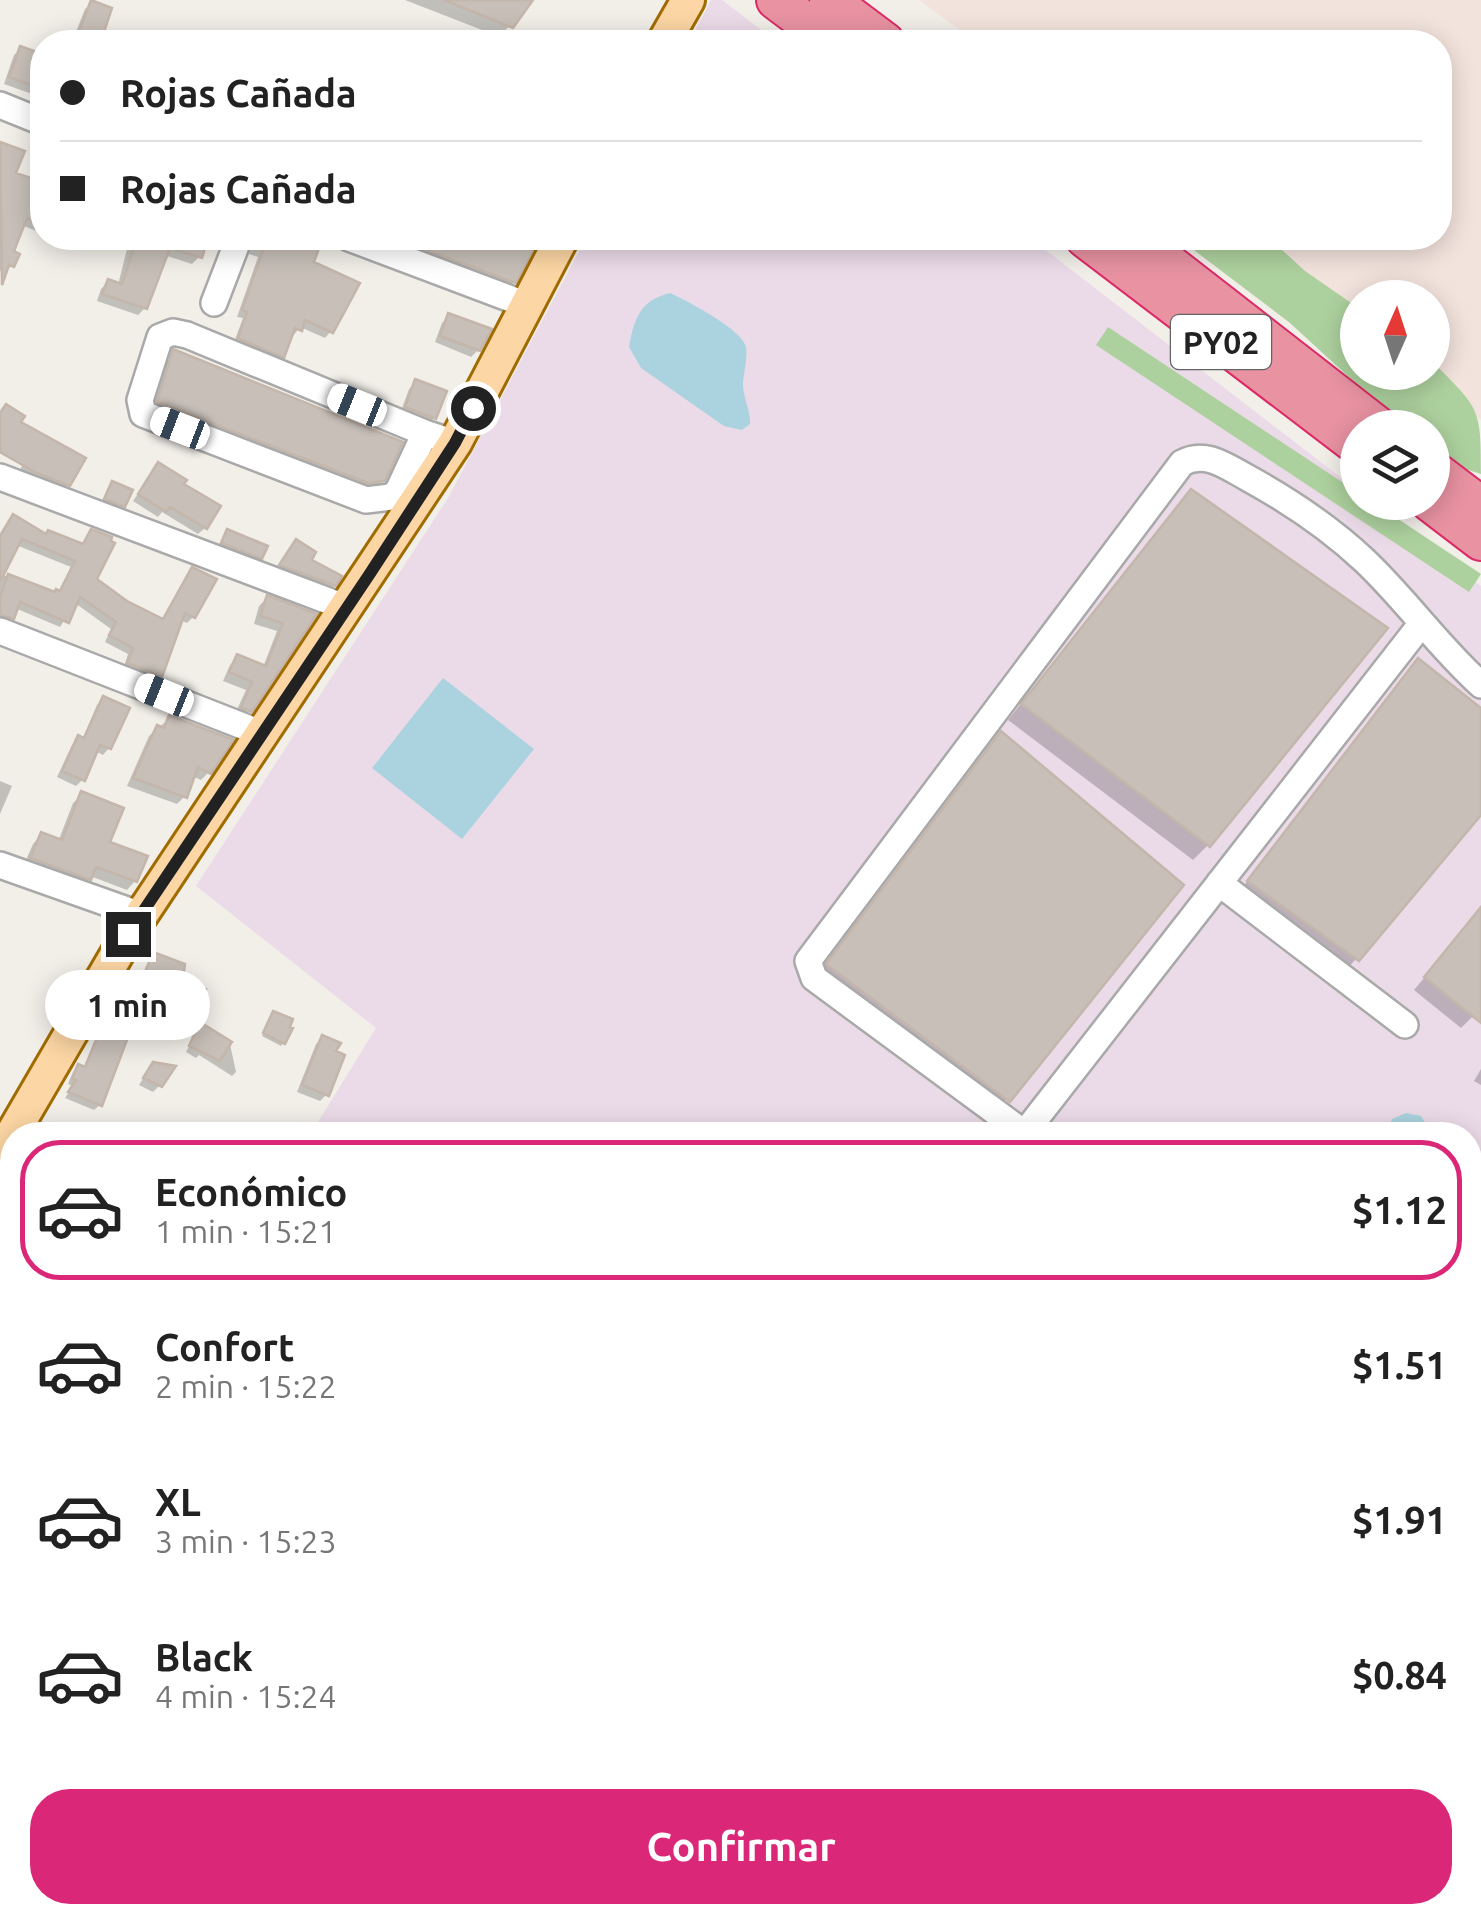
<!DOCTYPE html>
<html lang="es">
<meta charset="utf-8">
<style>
:root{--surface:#fff;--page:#f6f6f6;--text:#222;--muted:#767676;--line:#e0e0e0;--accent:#db2777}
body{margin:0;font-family:Ubuntu,sans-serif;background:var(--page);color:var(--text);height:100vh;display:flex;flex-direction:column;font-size:38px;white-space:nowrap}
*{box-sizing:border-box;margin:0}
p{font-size:32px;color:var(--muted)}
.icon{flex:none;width:55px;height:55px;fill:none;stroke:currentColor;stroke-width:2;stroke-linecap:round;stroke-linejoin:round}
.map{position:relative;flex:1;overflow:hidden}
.side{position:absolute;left:0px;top:1122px;width:1482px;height:802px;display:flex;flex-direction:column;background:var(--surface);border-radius:40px 40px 0 0;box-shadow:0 5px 25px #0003}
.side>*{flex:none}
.top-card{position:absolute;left:30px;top:30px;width:1422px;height:220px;border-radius:40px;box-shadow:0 5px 25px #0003;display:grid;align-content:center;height:220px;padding:0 30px;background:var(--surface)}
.needle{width:65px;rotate:3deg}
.fabs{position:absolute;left:1340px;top:280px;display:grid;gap:20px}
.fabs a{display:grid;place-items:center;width:110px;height:110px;border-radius:50%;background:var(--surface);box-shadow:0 5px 25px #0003;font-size:50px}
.end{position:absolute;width:45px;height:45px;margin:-22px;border:12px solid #222;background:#fff;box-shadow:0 0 0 5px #fff}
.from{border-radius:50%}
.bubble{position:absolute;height:70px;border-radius:35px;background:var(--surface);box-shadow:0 5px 25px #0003;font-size:32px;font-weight:600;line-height:70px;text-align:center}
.car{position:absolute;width:30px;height:60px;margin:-30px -15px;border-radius:12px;box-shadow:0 0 8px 2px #0007;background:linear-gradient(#fff 24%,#345 0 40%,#fff 0 76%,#345 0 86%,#fff 0)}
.top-card b{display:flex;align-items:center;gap:35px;height:95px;font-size:38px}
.top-card b+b{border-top:2px solid var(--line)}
.top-card i{width:25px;height:25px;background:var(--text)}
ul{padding:18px 0 0;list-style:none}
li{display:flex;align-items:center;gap:30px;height:140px;margin:0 20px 15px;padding:0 10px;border:5px solid transparent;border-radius:40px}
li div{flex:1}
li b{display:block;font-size:38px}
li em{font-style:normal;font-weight:600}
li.selected{border-color:var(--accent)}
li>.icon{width:90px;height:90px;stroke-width:1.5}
.button{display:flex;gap:20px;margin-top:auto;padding:20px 30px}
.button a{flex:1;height:115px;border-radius:40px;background:var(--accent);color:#fff;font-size:40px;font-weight:600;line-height:115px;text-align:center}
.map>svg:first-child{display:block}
.industrial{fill:#ebdbe8}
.military{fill:#f3e3dd}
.forest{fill:#add19e}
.water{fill:#aad3df}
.shadow{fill:#0003;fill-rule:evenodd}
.building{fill:#c7bfb8;stroke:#c4b6ab;stroke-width:2.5}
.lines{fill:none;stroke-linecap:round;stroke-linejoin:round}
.minor-casing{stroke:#a9a9a9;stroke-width:30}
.major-casing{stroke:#a06b00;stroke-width:38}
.highway-casing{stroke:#dc2a67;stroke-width:42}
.minor{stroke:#fff;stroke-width:25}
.major{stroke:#fcd6a4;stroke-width:32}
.highway{stroke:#e892a2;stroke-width:38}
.route{stroke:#222;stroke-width:12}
.labels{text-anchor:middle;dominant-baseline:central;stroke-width:10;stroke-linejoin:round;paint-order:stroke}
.shield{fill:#fff;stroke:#646464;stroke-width:2.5}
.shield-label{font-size:32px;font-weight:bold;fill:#222}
</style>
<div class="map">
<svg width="1481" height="1924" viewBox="0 0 1481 1924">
<rect width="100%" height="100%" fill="#f2efe9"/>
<path class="industrial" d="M711,0H722L777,42H689Z
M586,238H1030L1357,490L1358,502L1373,503L1481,586V1883L1470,1878V1135H310L376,1028L196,886L448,498Z"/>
<path class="military" d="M919,0H1481V420L1418,373L1432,372V298H1358L1357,327L1237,238H1440V42H976Z"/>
<path class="forest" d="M1178,238H1269L1305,271L1357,307L1358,372H1432L1433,362C1480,410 1481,407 1481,474L1462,468L1433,449L1432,428L1403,427L1290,323Z
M1108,327L1357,492L1358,502L1374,503L1481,574L1469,592L1096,345Z"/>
<path class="water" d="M670,293C686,300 743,330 746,347C748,358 743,374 743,386C744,400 751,412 750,424L742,430L724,426L641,368L629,347C634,319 640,300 670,293Z
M443,678L534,749L462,839L372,768Z
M1406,1113L1421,1116L1433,1135H1385L1392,1119Z"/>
<path class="shadow" d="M405,0H530L500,37Z
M92,3L98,38L110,42H72L85,9Z
M21,49L42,56V82L32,94L4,84L14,55Z
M0,144L22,152L13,175L42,185V233L21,225L11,253L12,265L5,273L0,271Z
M86,238H199L205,239L200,256L192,264L164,255L145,308L138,315L97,301L101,289L108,282L118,285L127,249Z
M255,238H281L316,249L311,264L331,331L325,338L300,327L293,336L290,335L282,356L276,363L233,345L243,318L237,317L258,257L249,254Z
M408,238H536L514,282L506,290L404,251Z
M449,316L478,350L471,357L435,342L442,323Z
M176,352L383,480L368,495L144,417L162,367Z
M416,382L434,418L427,425L400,414L409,389Z
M0,413L18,423L68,485L61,492L18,474L28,454L0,452Z
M158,465L181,485L205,528L198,534L162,512L158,517L133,501Z
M112,484L123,505L116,512L99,506Z
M1191,492L1208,845L1193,860L1008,720Z
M13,518L45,536L81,546L92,532L93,580L126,603L161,621L193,570L214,581L193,617L187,623L180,620L160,676L154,682L123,670L128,654L105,642L111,629L75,603L60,627L15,608L11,617L5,624L0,623V536ZM16,545L71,567L58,592L54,594L1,574Z
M227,532L260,557L254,564L216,550Z
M290,549L308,561L334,585L327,592L275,572Z
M267,598L313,615L242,719L234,716L246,690L223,681L230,665L238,657L263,667L277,631L254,624L259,606Z
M1419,661L1481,711V811L1343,974L1235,897Z
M103,699L109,748L103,755L95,751L83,779L76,786L57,777L72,745L78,738L82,740L97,705Z
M170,718L209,772L201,780L192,776L185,796L177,804L127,786L149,736Z
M1001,735L1180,885L993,1115L814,979L987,749Z
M0,781L12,786L0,814Z
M82,794L107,844L135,881L127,890L90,876L80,887L23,867L33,844L41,835L58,842L73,803Z
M1481,909V1013L1478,1011L1461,1028L1414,990Z
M151,957L180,979L189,1026L187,1028L164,1019L166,1014L160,1011L165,998L139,987Z
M271,1016L283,1043L281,1046L262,1036Z
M200,1026L230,1044L236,1072L232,1076L199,1055L196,1058L186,1052Z
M113,1028L100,1105L94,1110L65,1098L73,1086L68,1084L73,1072L78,1067L83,1069L94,1042L100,1036L105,1039Z
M322,1038L327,1094L320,1101L297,1092L316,1044Z
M1481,1069V1085L1474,1081Z
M147,1072L160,1085L153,1092L139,1085Z
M189,1123L200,1126V1135H183Z
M1481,1302V1318L1473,1312Z
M12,1320V1349L0,1344V1322L10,1326Z
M1470,1461L1481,1470V1571L1470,1563Z
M1470,1616L1481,1624V1737L1470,1728Z
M258,1912H285L277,1923L270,1920L268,1924H253Z
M608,1912H630L657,1924H603Z
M704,1912H722L731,1916L727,1924H699Z
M830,1912H864L851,1924H824Z
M988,1912H1015L1008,1924H980Z
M1028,1912H1050L1070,1924H1021Z
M1294,1912H1331L1324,1924H1311L1293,1915Z"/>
<path class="building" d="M91,0L112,8L104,32L99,42H75Z
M444,0H533L513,28Z
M20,46L42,54V89L9,77Z
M0,142L25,151L16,173L42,182V223L27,218L14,251L20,254L14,267L9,265L2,285Z
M137,238H208L202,258L170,248L147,309L102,294L108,279L122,284Z
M255,238H289L319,248L314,262L360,283L333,333L305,320L302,331L295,328L284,358L238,338L247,312L242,310L263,250L253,247Z
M394,238H540L516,283Z
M448,313L492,329L480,351L440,336Z
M173,349L403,442L385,481L368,483L157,402Z
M415,379L447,391L436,419L405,407Z
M6,404L25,416L21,422L86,458L70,486L37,473L0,452V413Z
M158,462L187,480L184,484L221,506L207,529L170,507L166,512L138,494Z
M112,481L133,490L125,507L104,499Z
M1191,489L1388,628L1210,847L1021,704Z
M13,514L46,534L48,530L83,544L91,529L112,537L111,541L115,543L97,579L127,601L163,619L192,567L217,579L195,618L185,613L162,677L127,663L133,648L109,635L116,622L80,597L69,623L20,602L14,619L0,615V597L8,574L55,592L56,589L60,591L75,561L22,539L0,582V536Z
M227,529L268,546L262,559L221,543Z
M296,539L316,552L312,560L342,576L336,586L279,565Z
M267,595L317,614L252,712L241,708L252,682L229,672L237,654L266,666L283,623L260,616Z
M1418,658L1481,708V815L1359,961L1247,881Z
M103,696L130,708L111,749L100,745L85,781L62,771L78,735L84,738Z
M169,715L234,740L211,774L198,767L187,798L133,778L157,725L164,728Z
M1001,731L1184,885L1010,1102L826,964Z
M81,791L124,808L110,842L148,856L137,882L96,867L91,880L30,858L41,832L62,840Z
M1481,907V1023L1424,977Z
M153,952L185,964L183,978L206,989L191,1027L165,1016L167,1011L162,1008L166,995L140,984Z
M273,1011L293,1019L290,1027L293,1028L285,1044L263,1033Z
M200,1022L232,1042L220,1061L189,1046Z
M112,1025L130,1032L102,1106L68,1092L76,1080L72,1079L78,1064L85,1067L99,1033L107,1037Z
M322,1035L341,1043L336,1051L345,1055L329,1096L302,1085Z
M153,1062L176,1066L162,1087L143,1078Z"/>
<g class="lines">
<g class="minor-casing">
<path id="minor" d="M0,105L42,122
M349,238L527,305
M214,303L239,238
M425,433L398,491L391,497L366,500L143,414L140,400L160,337L173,332L187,335L425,433L455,443
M0,477L347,608
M0,631L263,734
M0,865L141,915
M1219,883L1405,1025
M1024,1133L814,978L808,961L1182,463C1205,450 1226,466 1246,477C1288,500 1330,528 1365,561C1406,600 1439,647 1481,685
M1023,1135L1422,623
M0,1425L12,1430
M1470,1576L1481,1585
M0,1662L12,1667
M1470,1801L1481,1786
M0,1841L12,1806
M1470,1860L1481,1866
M520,1912L551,1924
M1189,1912L1217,1924
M393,1924L397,1912
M809,1924L814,1912"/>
</g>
<g class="major-casing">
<path id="major" d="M664,42L688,0
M0,1155L128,935L455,443L562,238"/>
</g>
<g class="highway-casing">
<path id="highway" d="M776,0L832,42
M829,0L885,42
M1085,238L1358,446
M1136,238L1380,428
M1432,469L1481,506
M1430,502L1481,541"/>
</g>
<use href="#minor" class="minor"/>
<use href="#major" class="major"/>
<use href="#highway" class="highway"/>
</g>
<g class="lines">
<path class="route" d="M128,934L369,575L455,443L473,408"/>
</g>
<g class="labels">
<rect class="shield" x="1171" y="315" width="100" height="54" rx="8"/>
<g class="shield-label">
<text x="1221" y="342">PY02</text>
</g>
</g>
</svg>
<div class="fabs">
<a><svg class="needle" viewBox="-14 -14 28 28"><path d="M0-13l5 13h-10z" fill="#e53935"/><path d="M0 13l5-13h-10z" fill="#767676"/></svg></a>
<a><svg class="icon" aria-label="layers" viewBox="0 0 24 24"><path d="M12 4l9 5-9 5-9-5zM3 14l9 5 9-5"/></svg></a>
</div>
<i class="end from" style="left:473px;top:408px"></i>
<i class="end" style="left:128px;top:934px"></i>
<div class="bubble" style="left:45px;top:970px;width:165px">1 min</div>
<i class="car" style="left:357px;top:405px;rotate:292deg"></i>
<i class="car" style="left:180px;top:428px;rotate:291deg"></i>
<i class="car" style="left:164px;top:695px;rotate:292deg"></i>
<div class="top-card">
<b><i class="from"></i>Rojas Cañada</b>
<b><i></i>Rojas Cañada</b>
</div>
<section class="side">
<ul>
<li class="selected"><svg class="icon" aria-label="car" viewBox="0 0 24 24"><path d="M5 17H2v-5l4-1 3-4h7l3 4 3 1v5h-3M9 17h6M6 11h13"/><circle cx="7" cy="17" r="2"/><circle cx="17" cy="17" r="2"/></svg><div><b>Económico</b><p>1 min · 15:21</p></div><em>$1.12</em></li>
<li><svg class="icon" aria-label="car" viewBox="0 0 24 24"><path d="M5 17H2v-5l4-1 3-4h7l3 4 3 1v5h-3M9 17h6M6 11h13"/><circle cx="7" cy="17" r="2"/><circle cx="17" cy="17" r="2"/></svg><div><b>Confort</b><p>2 min · 15:22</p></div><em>$1.51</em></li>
<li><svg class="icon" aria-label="car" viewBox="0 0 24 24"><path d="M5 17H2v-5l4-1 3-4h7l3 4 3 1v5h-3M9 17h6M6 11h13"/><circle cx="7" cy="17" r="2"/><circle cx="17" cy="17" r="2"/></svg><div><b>XL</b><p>3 min · 15:23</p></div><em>$1.91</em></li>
<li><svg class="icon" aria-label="car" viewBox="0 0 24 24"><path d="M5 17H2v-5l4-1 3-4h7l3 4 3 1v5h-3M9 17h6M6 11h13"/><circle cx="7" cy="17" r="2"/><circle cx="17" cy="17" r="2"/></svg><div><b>Black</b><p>4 min · 15:24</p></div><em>$0.84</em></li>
</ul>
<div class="button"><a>Confirmar</a></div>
</section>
</div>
